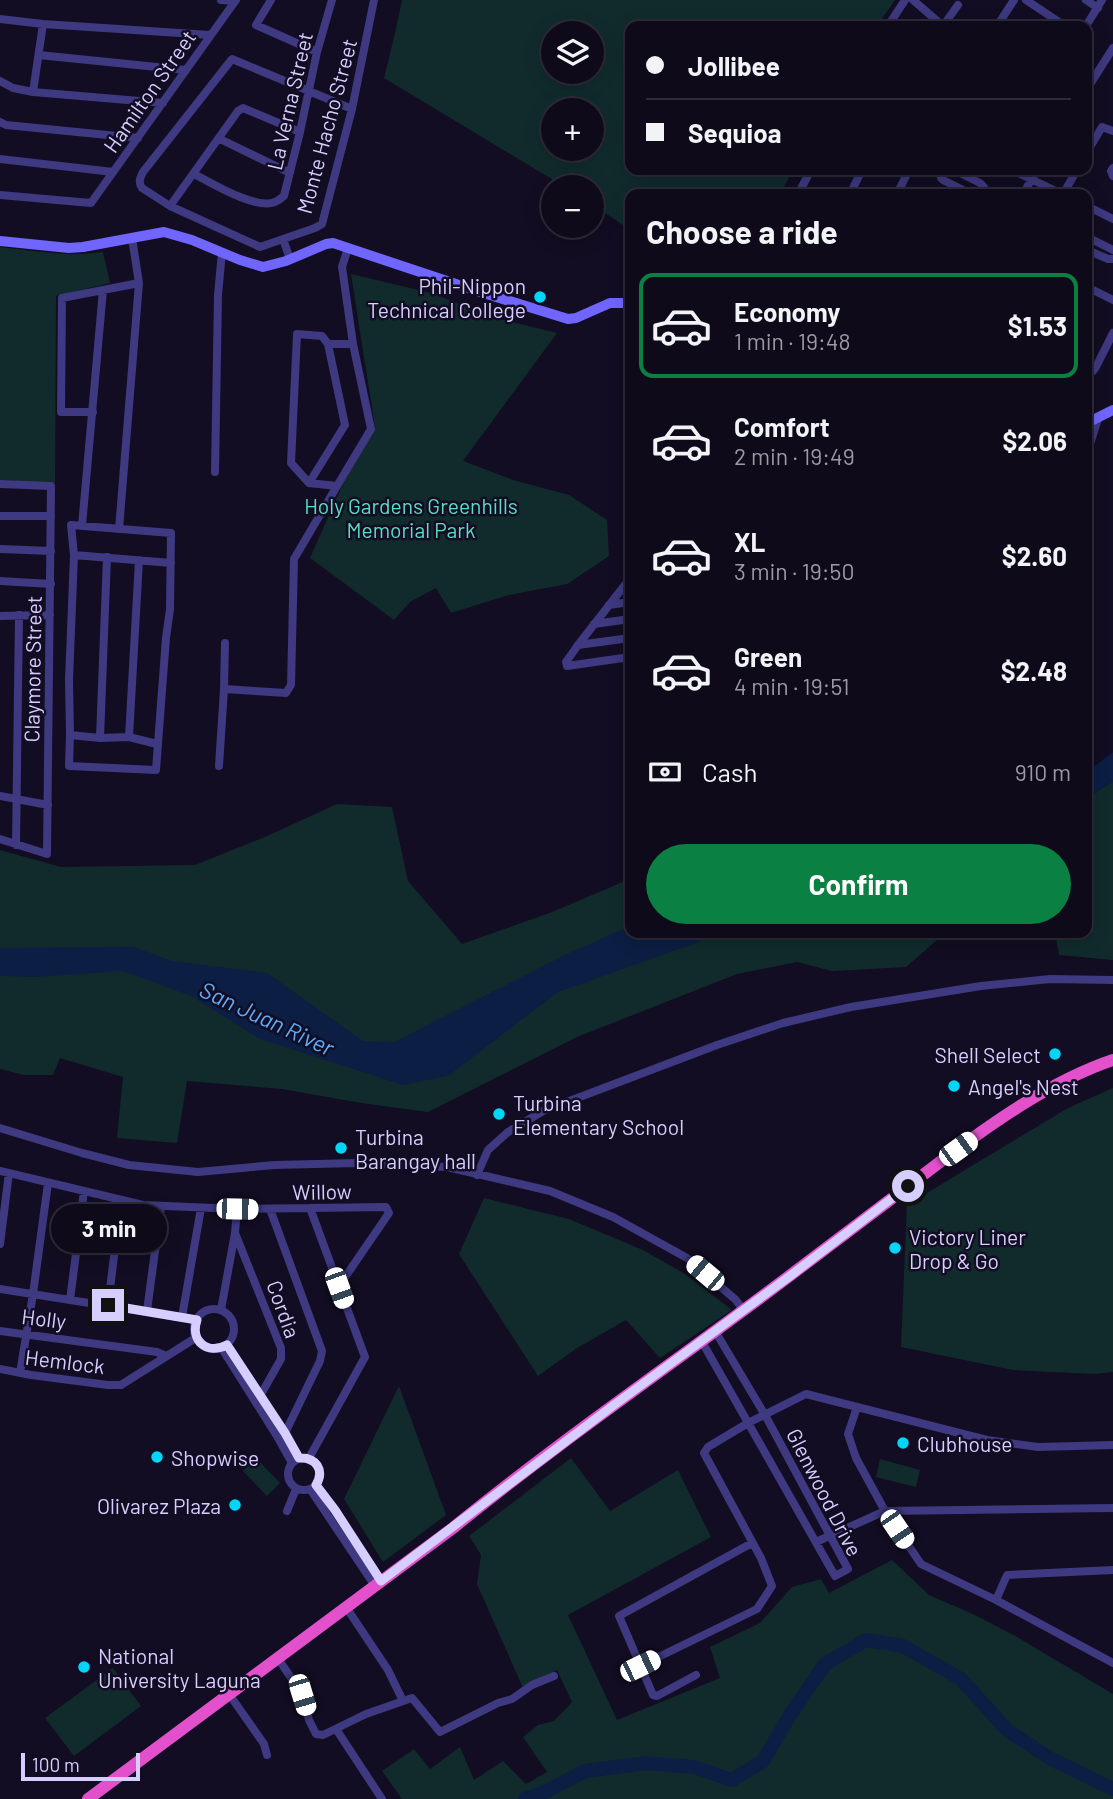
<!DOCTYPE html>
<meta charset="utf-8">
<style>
:root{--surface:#0e0a1a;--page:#171323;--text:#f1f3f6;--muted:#9b9aa2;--line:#2e2b39;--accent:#0b8043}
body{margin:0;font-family:Barlow,sans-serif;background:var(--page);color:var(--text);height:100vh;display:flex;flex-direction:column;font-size:26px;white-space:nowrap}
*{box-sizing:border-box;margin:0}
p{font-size:23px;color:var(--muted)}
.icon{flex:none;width:38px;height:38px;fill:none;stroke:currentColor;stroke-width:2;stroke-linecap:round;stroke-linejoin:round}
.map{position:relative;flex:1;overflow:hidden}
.sheet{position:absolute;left:625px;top:189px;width:467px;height:749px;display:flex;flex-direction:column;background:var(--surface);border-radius:14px;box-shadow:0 4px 18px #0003,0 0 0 2px var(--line)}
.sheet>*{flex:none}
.banner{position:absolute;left:625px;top:21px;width:467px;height:154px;border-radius:14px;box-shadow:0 4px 18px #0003,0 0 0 2px var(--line);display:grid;align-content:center;height:154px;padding:0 21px;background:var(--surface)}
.tools{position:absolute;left:541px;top:21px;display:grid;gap:14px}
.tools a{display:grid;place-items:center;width:63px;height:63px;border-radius:50%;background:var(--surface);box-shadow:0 4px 18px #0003,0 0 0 2px var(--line);font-size:35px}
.scale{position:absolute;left:21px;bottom:18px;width:119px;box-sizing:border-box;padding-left:7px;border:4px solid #d6ceff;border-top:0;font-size:19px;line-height:24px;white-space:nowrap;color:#d6ceff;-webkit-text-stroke:5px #120d22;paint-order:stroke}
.end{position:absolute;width:32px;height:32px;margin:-16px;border:9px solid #d6ceff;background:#111;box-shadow:0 0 0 4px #111}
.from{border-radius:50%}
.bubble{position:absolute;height:49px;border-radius:24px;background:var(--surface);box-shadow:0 4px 18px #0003,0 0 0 2px var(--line);font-size:23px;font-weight:700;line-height:49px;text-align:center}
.car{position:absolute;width:21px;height:42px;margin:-21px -10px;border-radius:9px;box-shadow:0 0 5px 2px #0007;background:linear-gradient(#fff 24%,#345 0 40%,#fff 0 76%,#345 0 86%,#fff 0)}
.banner b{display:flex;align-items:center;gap:24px;height:66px;font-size:26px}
.banner b+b{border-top:2px solid var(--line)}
.banner i{width:18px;height:18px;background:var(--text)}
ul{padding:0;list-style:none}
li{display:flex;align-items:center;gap:21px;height:105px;margin:0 14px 10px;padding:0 7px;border:4px solid transparent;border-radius:14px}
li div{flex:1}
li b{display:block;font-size:26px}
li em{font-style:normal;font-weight:700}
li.current{border-color:var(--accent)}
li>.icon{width:63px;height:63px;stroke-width:1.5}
h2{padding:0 21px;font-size:32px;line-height:84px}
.pay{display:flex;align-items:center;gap:18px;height:77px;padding:0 21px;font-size:26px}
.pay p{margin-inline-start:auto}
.action{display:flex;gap:14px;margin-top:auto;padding:14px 21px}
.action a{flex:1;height:80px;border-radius:42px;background:var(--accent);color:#fff;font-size:28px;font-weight:700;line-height:80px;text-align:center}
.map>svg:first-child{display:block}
.green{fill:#112b2c;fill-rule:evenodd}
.water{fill:#0c1e43}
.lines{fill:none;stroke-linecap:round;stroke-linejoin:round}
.river{stroke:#0c1e43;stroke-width:14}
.minor{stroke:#3e3980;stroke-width:8}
.secondary{stroke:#7066fe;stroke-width:10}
.trunk{stroke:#e250cc;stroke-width:12}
.route{stroke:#d6ceff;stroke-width:9}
.poi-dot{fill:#01d6f8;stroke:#120d22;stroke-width:2.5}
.labels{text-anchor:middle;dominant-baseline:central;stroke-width:5;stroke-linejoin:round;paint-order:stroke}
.street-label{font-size:21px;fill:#d6ceff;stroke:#120d22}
.poi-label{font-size:21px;fill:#d6ceff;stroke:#120d22;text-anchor:start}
.park-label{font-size:21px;fill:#5bdec3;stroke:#120d22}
.water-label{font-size:23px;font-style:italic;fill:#5dadfe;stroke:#120d22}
</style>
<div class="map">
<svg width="1113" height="1799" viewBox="0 0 1113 1799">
<rect width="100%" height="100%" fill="#120d22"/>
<path class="green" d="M402,0H895L877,26H630V170H793L780,194H630V230L592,204V187H565L384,78L396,29ZM553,33H592V72H553ZM553,110H592V149H553Z
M0,247C35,251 69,257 103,252L110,283L56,296L55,483L0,480Z
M351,274L431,293L496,318L557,333L463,461L513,480L569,495L607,520L609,556L567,584L509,595L451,613L436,588L410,602L394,620L310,558L341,488L375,427Z
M1113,781V960L1059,955L1055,933H1087V798Z
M337,804L392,807L408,881L462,944L552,912L630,879V933H945L906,967L832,971L797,962L737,974L577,1037L428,1112L361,1103L282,1089L187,1081L177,1143L117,1138L123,1077L60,1058L53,1075H24L0,1069V850L61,867L195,865L265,837Z
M1113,1088V1372L1095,1374L1013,1370L901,1347L907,1205L1068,1108Z
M484,1198L569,1219L643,1250L685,1274L732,1310L660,1358L626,1320L577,1348L538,1376L459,1254Z
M399,1386L446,1515L383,1562L344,1499Z
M256,1458L280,1483L267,1496L243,1471Z
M571,1458L610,1511L678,1470L711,1537L568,1615L617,1720L720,1678L710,1647L760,1623L792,1587L821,1579L829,1593L892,1560L929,1595L975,1615L1017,1637L1113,1694V1799H402L382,1771L414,1749L430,1769L460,1747L474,1780L503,1761L526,1784L547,1772L523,1737L538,1725L554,1721L572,1702L557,1670L523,1688L477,1584L481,1555L469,1536Z
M880,1459L920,1470L916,1487L876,1477Z
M113,1668L141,1706L74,1756L45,1718Z"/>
<path class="water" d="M1113,752V781L1087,798V772Z
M630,926V933H724L558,992L448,1076L403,1085L260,1039L191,996L123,971L35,977L0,976V948L134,947L172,961L267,973L363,1041L394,1042L563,956Z"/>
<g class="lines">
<path class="river" d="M525,1799L543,1793L585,1771L646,1763L694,1767L732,1780L763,1761L790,1715L825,1664L866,1640L903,1646L961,1679L1007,1730L1051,1759L1113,1789"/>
<path class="minor" d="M221,0L235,1
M271,0L256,25L317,52
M913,0L943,26
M1026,0L1065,26
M1086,0L1098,8
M0,19L43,24L210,35
M888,26L905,0
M943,26L958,5
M997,26L1014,0
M1086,26L1102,0
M39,55L186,70
M0,81L13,88L33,92L163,103
M1087,89L1113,48
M33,92L43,24
M352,109L232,59L143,172C140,178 138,182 142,188L170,206L260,247L315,228L322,224L352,109L374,0
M0,122L6,125L138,138
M220,139L290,173
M1087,152L1102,127L1113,131
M0,159L113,172
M1113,168L1111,171L1113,176
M943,170L941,178L943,180L971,194
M954,170L980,183L984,187L982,194
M1012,170L1062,194
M194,174C212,183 255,210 275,202C278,201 281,198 284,196L300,132L317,52L332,0
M798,194L811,170
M850,194L862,170
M897,194L909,170
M1023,194L1037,170
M1063,194L1077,170
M0,195L91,203L236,0
M170,206L238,111L243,108L300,132
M1087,206L1113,219
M1087,237L1113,250
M283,239L290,259
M1087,250L1108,259H1113
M1087,287L1113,300
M328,344L322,336L297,334L291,463L309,483L337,486L371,429L353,344L342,267L348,248
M1087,370L1093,371L1096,367L1113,333
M93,412H61L62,298L139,283
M1087,453L1098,419
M215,472L218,295L222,252
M309,483L345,425L328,344H353
M0,484L51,486L47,854L0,839
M0,516H51
M82,526L103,290
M119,529L139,283L132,238
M0,549L51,551
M74,555L171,563
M0,581L51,584
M630,584L628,581L578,645L566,662L567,666L630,657
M609,605L630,602
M0,616L50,615
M594,624L630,619
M225,643L224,689L286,693L291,685L294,559L337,486
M578,645L630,638
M70,735L69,766L156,770L166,638L170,609L171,533L71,525L74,555L69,680L70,735L100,738L129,737L157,744
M129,737L139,560
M100,738L107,557
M219,766L224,689
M0,796L48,805
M16,845L19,615
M0,1128L82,1153L129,1165L198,1172L274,1165L357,1163L447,1167L550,1191L613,1217L687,1258L736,1300L743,1310
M0,1171L143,1205L237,1209L386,1207L389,1213L339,1286
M477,1175L488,1150L508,1132L543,1111L717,1045L783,1023L851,1007L981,986L1050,979L1113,980
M270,1209L322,1351L320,1361L285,1433
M235,1233L281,1348V1359L260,1396
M0,1244L9,1173
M0,1289L197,1320
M70,1300L84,1191
M108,1305L121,1200
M194 1329a20 20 0 1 1 40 0a20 20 0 1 1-40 0Z
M221,1310L235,1233L237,1209
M147,1311L161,1206
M182,1317L201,1208
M0,1331L157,1352L166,1356
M701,1340L835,1576L848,1569L765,1415L715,1331
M227,1344L285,1433L299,1458
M221,1347L277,1436L292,1463
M0,1369L31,1375L108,1385H121L197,1337
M20,1373L33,1294L48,1183
M857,1407L848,1434L856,1458L885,1511L921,1564L996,1600L1113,1663
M288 1474a16 16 0 1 1 32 0a16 16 0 1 1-32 0Z
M309,1458L365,1357L310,1208
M316,1485L335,1510L381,1581
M310,1489L375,1586
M287,1511L296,1489
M816,1542L885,1511L1113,1508
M996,1600L1007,1575L1113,1570
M346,1607L388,1670L403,1701
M277,1657L302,1694L309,1720L316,1734L323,1735L366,1714L412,1698L440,1732L498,1703L512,1699L532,1685L554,1676
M640,1666L757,1609L772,1586L761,1558L704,1453L708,1447L748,1423L806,1394L987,1440L1038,1447L1113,1445
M696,1675L657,1696L653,1695L619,1616L752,1543
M229,1694L264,1744L267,1755
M336,1729L382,1799"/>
<path class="secondary" d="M0,241L69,248L83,247L164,232L192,240L240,260L263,267L286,261L326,244L333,243L480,292L568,319L576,318L610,303H630
M1087,423L1113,410"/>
<path class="trunk" d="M88,1799L453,1528C561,1440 677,1361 788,1277C839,1239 889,1200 940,1162C992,1123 1051,1081 1113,1060"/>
</g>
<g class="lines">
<path class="route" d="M108,1305L197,1320C190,1341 207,1355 227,1345L285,1433L299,1458C316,1457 325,1470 316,1485L335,1510L381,1581L614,1405L790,1276L908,1186"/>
</g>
<g class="poi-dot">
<circle cx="540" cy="297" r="7"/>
<circle cx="1055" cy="1054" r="7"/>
<circle cx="954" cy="1086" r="7"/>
<circle cx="499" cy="1114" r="7"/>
<circle cx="341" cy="1148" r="7"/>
<circle cx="895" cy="1248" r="7"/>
<circle cx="903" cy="1443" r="7"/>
<circle cx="157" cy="1457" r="7"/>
<circle cx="235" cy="1505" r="7"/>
<circle cx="84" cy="1667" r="7"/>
</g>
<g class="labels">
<g class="street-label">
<text transform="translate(149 91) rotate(-55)">Hamilton Street</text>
<text transform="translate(289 101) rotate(-77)">La Verna Street</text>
<text transform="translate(326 126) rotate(-75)">Monte Hacho Street</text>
<text transform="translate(32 669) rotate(-89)">Claymore Street</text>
<text transform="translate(322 1191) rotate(-1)">Willow</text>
<text transform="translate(284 1309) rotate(70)">Cordia</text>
<text transform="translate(44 1318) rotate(7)">Holly</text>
<text transform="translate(65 1361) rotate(7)">Hemlock</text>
<text transform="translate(825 1492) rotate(63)">Glenwood Drive</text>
</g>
<g class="poi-label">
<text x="526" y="285" text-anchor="end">Phil-Nippon<tspan x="526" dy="24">Technical College</tspan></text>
<text x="1041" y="1054" text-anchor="end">Shell Select</text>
<text x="968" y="1086">Angel's Nest</text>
<text x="513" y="1102">Turbina<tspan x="513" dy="24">Elementary School</tspan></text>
<text x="355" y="1136">Turbina<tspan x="355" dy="24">Barangay hall</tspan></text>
<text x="909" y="1236">Victory Liner<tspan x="909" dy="24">Drop &amp; Go</tspan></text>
<text x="917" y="1443">Clubhouse</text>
<text x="171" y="1457">Shopwise</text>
<text x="221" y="1505" text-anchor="end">Olivarez Plaza</text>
<text x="98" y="1655">National<tspan x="98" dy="24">University Laguna</tspan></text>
</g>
<g class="park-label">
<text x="411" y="505">Holy Gardens Greenhills<tspan x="411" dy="24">Memorial Park</tspan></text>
</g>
<g class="water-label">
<text transform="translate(267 1018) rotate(25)">San Juan River</text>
</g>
</g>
</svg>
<div class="tools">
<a><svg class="icon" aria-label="layers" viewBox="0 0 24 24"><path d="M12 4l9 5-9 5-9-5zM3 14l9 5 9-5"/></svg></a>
<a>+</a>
<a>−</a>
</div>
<div class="scale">100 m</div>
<i class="end from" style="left:908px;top:1186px"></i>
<i class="end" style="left:108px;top:1305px"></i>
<div class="bubble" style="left:51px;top:1204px;width:116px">3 min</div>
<i class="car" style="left:958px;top:1149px;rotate:54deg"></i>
<i class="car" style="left:237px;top:1209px;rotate:91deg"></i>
<i class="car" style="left:705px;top:1273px;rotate:310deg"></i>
<i class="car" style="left:339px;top:1288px;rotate:160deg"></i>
<i class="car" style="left:897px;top:1529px;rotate:146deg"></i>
<i class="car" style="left:640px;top:1666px;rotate:64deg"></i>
<i class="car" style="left:302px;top:1695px;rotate:163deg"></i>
<div class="banner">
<b><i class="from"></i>Jollibee</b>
<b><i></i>Sequioa</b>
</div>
<section class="sheet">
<h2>Choose a ride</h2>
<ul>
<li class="current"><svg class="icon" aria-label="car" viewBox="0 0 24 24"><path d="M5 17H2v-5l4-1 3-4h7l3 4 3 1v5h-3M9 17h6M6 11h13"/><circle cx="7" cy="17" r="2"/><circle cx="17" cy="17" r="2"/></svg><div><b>Economy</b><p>1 min · 19:48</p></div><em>$1.53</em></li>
<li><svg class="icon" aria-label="car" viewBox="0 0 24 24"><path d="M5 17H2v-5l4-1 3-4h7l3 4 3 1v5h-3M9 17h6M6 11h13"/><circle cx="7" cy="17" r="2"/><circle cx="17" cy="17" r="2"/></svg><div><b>Comfort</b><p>2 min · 19:49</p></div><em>$2.06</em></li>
<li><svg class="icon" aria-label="car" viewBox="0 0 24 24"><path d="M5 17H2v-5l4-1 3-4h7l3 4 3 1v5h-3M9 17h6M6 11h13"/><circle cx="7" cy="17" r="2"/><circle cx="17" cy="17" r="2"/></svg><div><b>XL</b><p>3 min · 19:50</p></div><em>$2.60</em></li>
<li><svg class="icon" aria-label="car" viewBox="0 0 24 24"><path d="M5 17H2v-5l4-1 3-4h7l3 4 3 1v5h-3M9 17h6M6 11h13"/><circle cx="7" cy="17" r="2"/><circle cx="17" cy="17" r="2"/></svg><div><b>Green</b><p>4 min · 19:51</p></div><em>$2.48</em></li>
</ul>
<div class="pay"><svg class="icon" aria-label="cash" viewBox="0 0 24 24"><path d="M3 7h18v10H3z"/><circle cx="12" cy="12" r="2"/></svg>Cash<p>910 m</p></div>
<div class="action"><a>Confirm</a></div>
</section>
</div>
